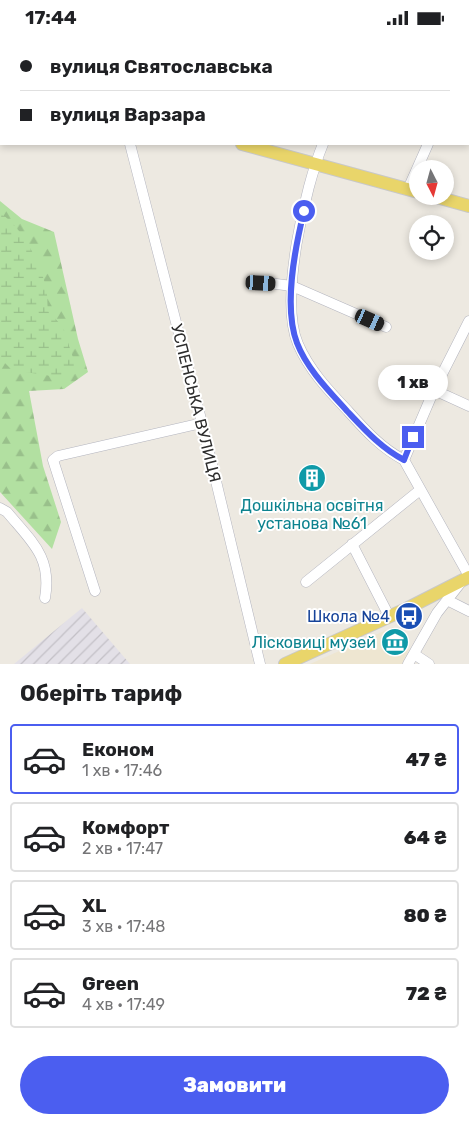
<!DOCTYPE html>
<html lang="uk">
<meta charset="utf-8">
<style>
:root{--surface:#fff;--page:#f2f2f2;--text:#202124;--muted:#757577;--line:#e0e0e0;--accent:#4b5ef0}
body{margin:0;font-family:Rubik,sans-serif;background:var(--page);color:var(--text);height:100vh;display:flex;flex-direction:column;font-size:19px;white-space:nowrap}
*{box-sizing:border-box;margin:0}
p{font-size:16px;color:var(--muted)}
.icon{flex:none;width:28px;height:28px;fill:none;stroke:currentColor;stroke-width:2;stroke-linecap:round;stroke-linejoin:round}
.map{position:relative;height:629px;overflow:hidden}
.details{display:flex;flex-direction:column;background:var(--surface);flex:1}
.details>*{flex:none}
.guide{position:absolute;left:0px;top:0px;width:470px;height:110px;box-shadow:0 2px 8px #0003;display:grid;align-content:center;height:110px;padding:0 20px;background:var(--surface)}
.needle{width:32px;rotate:174deg}
.controls{position:absolute;left:409px;top:125px;display:grid;gap:10px}
.controls a{display:grid;place-items:center;width:45px;height:45px;border-radius:50%;background:var(--surface);box-shadow:0 2px 8px #0003;font-size:25px}
.end{position:absolute;width:22px;height:22px;margin:-11px;border:6px solid #4b5ef0;background:#fff;box-shadow:0 0 0 2px #fff}
.from{border-radius:50%}
.bubble{position:absolute;height:35px;border-radius:18px;background:var(--surface);box-shadow:0 2px 8px #0003;font-size:16px;font-weight:800;line-height:35px;text-align:center}
.car{position:absolute;width:15px;height:30px;margin:-15px -8px;border-radius:6px;box-shadow:0 0 4px 1px #0007;background:linear-gradient(#222 24%,#8ab4d8 0 40%,#222 0 76%,#8ab4d8 0 86%,#222 0)}
.guide b{display:flex;align-items:center;gap:18px;height:48px;font-size:19px}
.guide b+b{border-top:1px solid var(--line)}
.guide i{width:12px;height:12px;background:var(--text)}
ul{padding:0;list-style:none}
li{display:flex;align-items:center;gap:15px;height:70px;margin:0 10px 8px;padding:0 10px;border:2px solid var(--line);border-radius:5px}
li div{flex:1}
li b{display:block;font-size:19px}
li em{font-style:normal;font-weight:800}
li.active{border-color:var(--accent)}
li>.icon{width:45px;height:45px;stroke-width:1.5}
h2{padding:0 20px;font-size:22px;line-height:60px}
.button{display:flex;gap:10px;margin-top:auto;padding:10px 20px}
.button a{flex:1;height:58px;border-radius:30px;background:var(--accent);color:#fff;font-size:20px;font-weight:800;line-height:58px;text-align:center}
.status{display:flex;justify-content:space-between;align-items:center;height:35px;padding:0 25px;background:var(--surface);direction:ltr}
.status svg{height:14px;fill:currentColor}
.map>svg:first-child{display:block}
.industrial{fill:url(#industrial-furrows)}
.education{fill:#eee6d1}
.forest{fill:url(#forest-firs)}
.wetland{fill:url(#wetland-marsh)}
.lines{fill:none;stroke-linecap:round;stroke-linejoin:round}
.minor-casing{stroke:#b4b5bf;stroke-width:11}
.major-casing{stroke:#c8c8c8;stroke-width:14}
.minor{stroke:#fff;stroke-width:10}
.major{stroke:#e9d56a;stroke-width:12}
.route{stroke:#4b5ef0;stroke-width:6}
.labels{text-anchor:middle;dominant-baseline:central;stroke-width:4;stroke-linejoin:round;paint-order:stroke}
.street-label{font-size:16px;fill:#2d2d2d;stroke:#fff}
.culture-label{font-size:16px;fill:#0d838f;stroke:#fff}
.transit-label{font-size:16px;fill:#164399;stroke:#fff;text-anchor:end}
</style>
<div class="status"><b>17:44</b><svg viewBox="0 0 49 12"><path d="M0 12V9h3v3zM5 12V6h3v6zM10 12V3h3v9zM15 12V0h3v12zM26 1h20v11H26zM47 4h2v5h-2z"/></svg></div>
<div class="map">
<svg width="469" height="629" viewBox="0 0 469 629">
<defs>
<pattern id="industrial-furrows" width="10" height="10" patternUnits="userSpaceOnUse" patternTransform="scale(1.25)"><rect width="10" height="10" fill="#e3e0e7"/><path d="M-1 1l2-2M0 10L10 0M9 11l2-2" fill="none" stroke="#c3c0c6"/></pattern>
<pattern id="forest-firs" width="22" height="20" patternUnits="userSpaceOnUse" patternTransform="scale(1.25)"><rect width="22" height="20" fill="#b2e0a1"/><path d="M5 1l3.5 6h-7zM16 11l3.5 6h-7z" fill="#99c08b"/></pattern>
<pattern id="wetland-marsh" width="20" height="14" patternUnits="userSpaceOnUse" patternTransform="scale(1.25)"><rect width="20" height="14" fill="#b2e0a1"/><path d="M1 5h8M5 5V1M11 12h8M15 12V8" fill="none" stroke="#99c08b"/></pattern>
</defs>
<rect width="100%" height="100%" fill="#ede9e1"/>
<path class="industrial" d="M82,573L130,629H14Z"/>
<path class="education" d="M393,592L409,615L402,629H310Z"/>
<path class="forest" d="M0,166L22,184L54,197L78,304L88,337L64,354L29,356L43,431L61,487L52,514L0,457Z"/>
<path class="wetland" d="M0,178C21,191 39,225 45,249C48,258 47,268 48,276L63,292L77,335L58,342L12,335L0,323Z"/>
<g class="lines">
<g class="minor-casing">
<path id="minor" d="M105,0L106,1
M279,0L282,1
M255,1V0
M370,1L371,0
M469,20V19
M130,109L202,388L260,629
M323,109C305,152 279,265 298,309C309,335 329,356 348,376C365,395 381,413 404,425L469,541
M408,154L428,109
M261,247L292,251L386,292
M434,355L469,371
M404,425L434,355L469,286
M0,473L7,477C32,507 52,522 45,563
M352,509L389,581
M306,547L420,455
M95,556L53,425L58,421L202,388
M447,565L469,576
M414,619L429,629
M408,629L437,578L462,546"/>
</g>
<g class="major-casing">
<path id="major" d="M0,2L1,3
M242,109L418,157
M433,161L469,171
M285,629L406,574L469,542"/>
</g>
<use href="#minor" class="minor"/>
<use href="#major" class="major"/>
</g>
<g class="lines">
<path class="route" d="M304,176C295,213 283,271 297,308C307,334 329,356 347,376C365,395 381,413 404,425L413,402"/>
</g>
<defs>
<g id="building-disc" transform="scale(1.4375)"><circle r="9.5" fill="#0f9aa8" stroke="#fff"/><path d="M-4-6H4V6H1V3H-1V6H-4ZM-2.5-4.3h1.7v1.8h-1.7ZM.8-4.3h1.7v1.8H.8ZM-2.5-1h1.7V.8h-1.7ZM.8-1h1.7V.8H.8Z" fill="#fff"/></g>
<g id="bus-disc" transform="scale(1.4375)"><circle r="9.5" fill="#1a4fb4" stroke="#fff"/><path d="M-5-6H5V4H4V6H2V4H-2V6H-4V4H-5ZM-3.5-4V0h7V-4ZM-3.5 1.2v1.5H-2V1.2ZM2 1.2v1.5H3.5V1.2Z" fill="#fff"/></g>
<g id="museum-disc" transform="scale(1.4375)"><circle r="9.5" fill="#0f9aa8" stroke="#fff"/><path d="M0-6L6-3V-2H-6V-3ZM-5-1h2V3h-2ZM-1-1h2V3h-2ZM3-1h2V3H3ZM-6 4H6V6H-6Z" fill="#fff"/></g>
</defs>
<g fill-rule="evenodd">
<use href="#building-disc" x="312" y="443"/>
<use href="#bus-disc" x="409" y="581"/>
<use href="#museum-disc" x="395" y="607"/>
</g>
<g class="labels">
<g class="street-label">
<text transform="translate(196 368) rotate(76)">УСПЕНСЬКА ВУЛИЦЯ</text>
</g>
<g class="culture-label">
<text x="312" y="470">Дошкільна освітня<tspan x="312" dy="18">установа №61</tspan></text>
<text x="376" y="607" text-anchor="end">Лісковиці музей</text>
</g>
<g class="transit-label">
<text x="390" y="581">Школа №4</text>
</g>
</g>
</svg>
<div class="controls">
<a><svg class="needle" viewBox="-14 -14 28 28"><path d="M0-13l5 13h-10z" fill="#e53935"/><path d="M0 13l5-13h-10z" fill="#757577"/></svg></a>
<a><svg class="icon" aria-label="locate" viewBox="0 0 24 24"><circle cx="12" cy="12" r="6"/><path d="M12 2v4M12 18v4M2 12h4M18 12h4"/></svg></a>
</div>
<i class="end from" style="left:304px;top:176px"></i>
<i class="end" style="left:413px;top:402px"></i>
<div class="bubble" style="left:378px;top:330px;width:70px">1 хв</div>
<i class="car" style="left:261px;top:248px;rotate:93deg"></i>
<i class="car" style="left:370px;top:285px;rotate:114deg"></i>
<div class="guide">
<b><i class="from"></i>вулиця Святославська</b>
<b><i></i>вулиця Варзара</b>
</div>
</div>
<section class="details">
<h2>Оберіть тариф</h2>
<ul>
<li class="active"><svg class="icon" aria-label="car" viewBox="0 0 24 24"><path d="M5 17H2v-5l4-1 3-4h7l3 4 3 1v5h-3M9 17h6M6 11h13"/><circle cx="7" cy="17" r="2"/><circle cx="17" cy="17" r="2"/></svg><div><b>Економ</b><p>1 хв · 17:46</p></div><em>47 ₴</em></li>
<li><svg class="icon" aria-label="car" viewBox="0 0 24 24"><path d="M5 17H2v-5l4-1 3-4h7l3 4 3 1v5h-3M9 17h6M6 11h13"/><circle cx="7" cy="17" r="2"/><circle cx="17" cy="17" r="2"/></svg><div><b>Комфорт</b><p>2 хв · 17:47</p></div><em>64 ₴</em></li>
<li><svg class="icon" aria-label="car" viewBox="0 0 24 24"><path d="M5 17H2v-5l4-1 3-4h7l3 4 3 1v5h-3M9 17h6M6 11h13"/><circle cx="7" cy="17" r="2"/><circle cx="17" cy="17" r="2"/></svg><div><b>XL</b><p>3 хв · 17:48</p></div><em>80 ₴</em></li>
<li><svg class="icon" aria-label="car" viewBox="0 0 24 24"><path d="M5 17H2v-5l4-1 3-4h7l3 4 3 1v5h-3M9 17h6M6 11h13"/><circle cx="7" cy="17" r="2"/><circle cx="17" cy="17" r="2"/></svg><div><b>Green</b><p>4 хв · 17:49</p></div><em>72 ₴</em></li>
</ul>
<div class="button"><a>Замовити</a></div>
</section>
